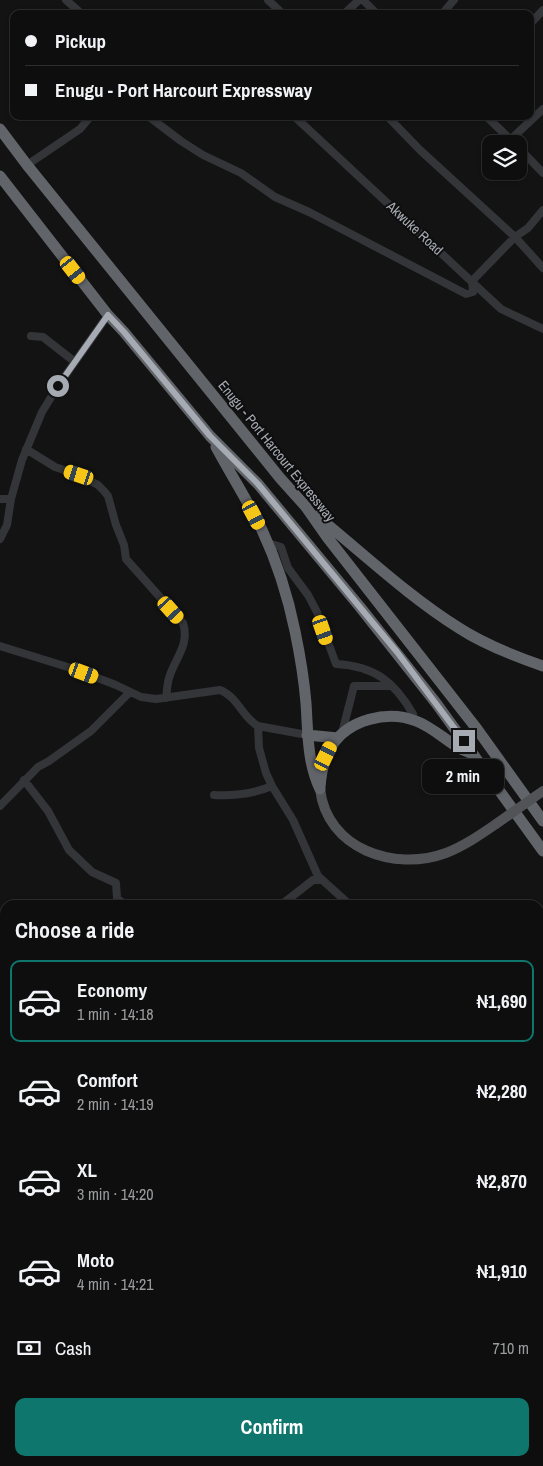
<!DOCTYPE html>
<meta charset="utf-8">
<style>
:root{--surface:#0e0e0f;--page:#171718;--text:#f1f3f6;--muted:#9b9c9e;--line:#2e2e2f;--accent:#0f766e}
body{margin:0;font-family:"Archivo Narrow",sans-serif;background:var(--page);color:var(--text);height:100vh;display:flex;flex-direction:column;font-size:19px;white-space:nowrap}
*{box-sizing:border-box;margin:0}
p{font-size:16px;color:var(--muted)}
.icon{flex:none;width:28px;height:28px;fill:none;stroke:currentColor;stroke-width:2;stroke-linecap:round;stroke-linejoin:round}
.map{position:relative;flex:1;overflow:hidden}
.side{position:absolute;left:0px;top:900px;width:544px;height:566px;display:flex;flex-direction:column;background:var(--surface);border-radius:15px 15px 0 0;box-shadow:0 1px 4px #0004,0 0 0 1px var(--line)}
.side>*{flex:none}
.banner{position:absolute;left:10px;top:10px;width:524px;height:110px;border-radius:10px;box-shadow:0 1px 4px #0004,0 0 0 1px var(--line);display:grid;align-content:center;height:110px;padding:0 15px;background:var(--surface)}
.controls{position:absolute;left:482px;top:135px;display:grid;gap:10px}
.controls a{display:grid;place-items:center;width:45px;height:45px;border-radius:10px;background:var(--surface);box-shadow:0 1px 4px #0004,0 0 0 1px var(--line);font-size:25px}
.end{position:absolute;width:22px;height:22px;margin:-11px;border:6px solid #a6abb3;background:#111;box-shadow:0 0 0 2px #111}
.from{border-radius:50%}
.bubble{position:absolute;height:35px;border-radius:10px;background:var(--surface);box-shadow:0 1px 4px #0004,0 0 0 1px var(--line);font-size:16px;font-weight:700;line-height:35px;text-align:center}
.car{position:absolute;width:15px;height:30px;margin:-15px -8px;border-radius:6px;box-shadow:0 0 4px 1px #0007;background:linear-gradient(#f5c518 24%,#345 0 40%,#f5c518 0 76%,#345 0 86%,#f5c518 0)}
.banner b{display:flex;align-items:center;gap:18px;height:48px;font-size:19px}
.banner b+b{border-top:1px solid var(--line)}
.banner i{width:12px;height:12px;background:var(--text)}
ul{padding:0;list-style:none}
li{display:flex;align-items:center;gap:15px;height:82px;margin:0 10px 8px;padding:0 5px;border:2px solid transparent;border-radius:10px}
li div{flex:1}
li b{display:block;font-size:19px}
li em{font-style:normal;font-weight:700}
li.active{border-color:var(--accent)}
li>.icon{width:45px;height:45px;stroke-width:1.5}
h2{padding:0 15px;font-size:22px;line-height:60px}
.pay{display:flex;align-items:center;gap:12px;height:55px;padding:0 15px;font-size:19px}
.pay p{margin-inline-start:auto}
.primary-button{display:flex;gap:10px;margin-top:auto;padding:10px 15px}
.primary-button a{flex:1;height:58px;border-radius:10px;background:var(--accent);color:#fff;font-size:20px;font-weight:700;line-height:58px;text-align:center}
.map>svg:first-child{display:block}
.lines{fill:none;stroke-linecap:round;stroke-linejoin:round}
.minor{stroke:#343539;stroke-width:8}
.major{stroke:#515357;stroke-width:10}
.highway{stroke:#616469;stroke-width:11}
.major-bridge{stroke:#515357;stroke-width:10}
.route{stroke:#a6abb3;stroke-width:6}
.labels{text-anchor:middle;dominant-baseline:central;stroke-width:4;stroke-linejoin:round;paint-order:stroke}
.street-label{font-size:14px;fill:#a6abb3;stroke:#0e0e0f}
</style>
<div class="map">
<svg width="543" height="1466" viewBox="0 0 543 1466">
<rect width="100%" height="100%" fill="#131314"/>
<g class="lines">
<path class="minor" d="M66,0L82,14
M268,0L283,14
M363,0L377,14
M344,14L359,0
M442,14L454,0
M530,24L543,10
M148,116L181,141L203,155L241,173L275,197L309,212L466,294L473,292L472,281L506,246L515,237L528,228L543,210
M294,116L501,309L543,329
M387,116L420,150L515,237L543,268
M486,116L513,142
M510,140L543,109
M519,148L543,173
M27,165L80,129L91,116
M31,336L43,337L75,362
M26,449L55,467L79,475L98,485L104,491L108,496L116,525L124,545L126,559L183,623C190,645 175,658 169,678C167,685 167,691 166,698
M0,499H11
M0,539L7,525L11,499L22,460L42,412L58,386L108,315
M268,543L281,547L288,568L308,595L317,612L336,664C374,666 394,681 413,714
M0,646L74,669L116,685L141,697L156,699L220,690C237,696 243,718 258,726L307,735
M258,726L259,748L266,773L272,786L293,820L318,876L350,905
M342,733L354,686H391
M24,780L48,811L69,850L92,872L116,883L117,898L125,905
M214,795C234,796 253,794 272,786
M0,806L38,767L49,761L91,731L130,692
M281,905L313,880H321
M539,1013L543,1012
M0,1101L5,1104
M539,1134L543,1130
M539,1193L543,1195
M0,1207L5,1201
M0,1309L5,1311
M539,1332L543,1334
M0,1403L5,1402
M147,1461L154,1466
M440,1461L443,1466
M0,1462L28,1466
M188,1466L191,1461
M375,1466V1461
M449,1466L457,1461
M476,1466L481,1461
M540,1466L543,1465"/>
<path class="major" d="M320,789C327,849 394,872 446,853C464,846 480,835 496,824"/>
<path class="highway" d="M0,129L27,165L280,478L306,507L327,537L477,729L543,821
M0,176L108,315L124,332L210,436L258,484L360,607L436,703L543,851
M216,447C231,475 248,501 262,530C277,562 288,597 295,631C300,655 304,679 306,703C308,732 307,762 320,789
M317,516C364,554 408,596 459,628C485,645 514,656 543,666
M307,735L338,738
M320,787C321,773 324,759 331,747C348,719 388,710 416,721C432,727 444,739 459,748C463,750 468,752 473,754"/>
<path class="major-bridge" d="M496,824L543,791"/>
</g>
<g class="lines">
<path class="route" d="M58,386L108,315L124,332L210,436L258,484L397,652L464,741"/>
</g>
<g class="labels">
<g class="street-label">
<text transform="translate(415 228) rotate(43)">Akwuke Road</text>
<text transform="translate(277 451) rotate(51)">Enugu - Port Harcourt Expressway</text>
</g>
</g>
</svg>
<div class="controls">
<a><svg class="icon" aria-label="layers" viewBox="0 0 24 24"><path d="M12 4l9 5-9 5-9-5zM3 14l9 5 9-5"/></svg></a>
</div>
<i class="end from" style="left:58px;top:386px"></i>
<i class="end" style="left:464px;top:741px"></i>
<div class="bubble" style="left:422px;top:759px;width:82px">2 min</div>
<i class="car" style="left:73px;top:270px;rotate:142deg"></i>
<i class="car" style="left:79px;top:475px;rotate:288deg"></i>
<i class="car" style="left:254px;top:515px;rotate:152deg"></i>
<i class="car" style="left:171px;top:610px;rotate:138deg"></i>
<i class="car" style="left:323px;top:630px;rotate:161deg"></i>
<i class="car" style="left:84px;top:673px;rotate:110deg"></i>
<i class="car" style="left:326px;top:756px;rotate:26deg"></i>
<div class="banner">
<b><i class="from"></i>Pickup</b>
<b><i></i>Enugu - Port Harcourt Expressway</b>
</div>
<section class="side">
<h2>Choose a ride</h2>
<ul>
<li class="active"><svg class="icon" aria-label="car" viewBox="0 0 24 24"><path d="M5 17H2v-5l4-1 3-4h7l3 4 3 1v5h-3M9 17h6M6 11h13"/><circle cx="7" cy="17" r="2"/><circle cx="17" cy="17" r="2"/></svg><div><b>Economy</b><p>1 min · 14:18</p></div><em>₦1,690</em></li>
<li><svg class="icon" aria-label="car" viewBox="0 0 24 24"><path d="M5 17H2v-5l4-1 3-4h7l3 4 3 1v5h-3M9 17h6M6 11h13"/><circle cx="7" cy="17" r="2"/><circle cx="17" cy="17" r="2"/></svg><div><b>Comfort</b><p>2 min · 14:19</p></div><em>₦2,280</em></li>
<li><svg class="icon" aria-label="car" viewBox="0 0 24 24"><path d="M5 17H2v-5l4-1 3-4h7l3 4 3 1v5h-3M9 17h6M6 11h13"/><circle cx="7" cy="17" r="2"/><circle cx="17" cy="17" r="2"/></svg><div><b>XL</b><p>3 min · 14:20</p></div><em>₦2,870</em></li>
<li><svg class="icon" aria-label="car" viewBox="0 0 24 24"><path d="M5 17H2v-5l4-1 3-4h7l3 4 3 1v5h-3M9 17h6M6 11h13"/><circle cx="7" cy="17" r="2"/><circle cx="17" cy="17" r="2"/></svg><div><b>Moto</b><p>4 min · 14:21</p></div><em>₦1,910</em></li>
</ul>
<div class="pay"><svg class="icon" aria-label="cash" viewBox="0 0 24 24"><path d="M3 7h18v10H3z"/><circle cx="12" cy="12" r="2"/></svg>Cash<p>710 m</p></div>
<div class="primary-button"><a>Confirm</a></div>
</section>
</div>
